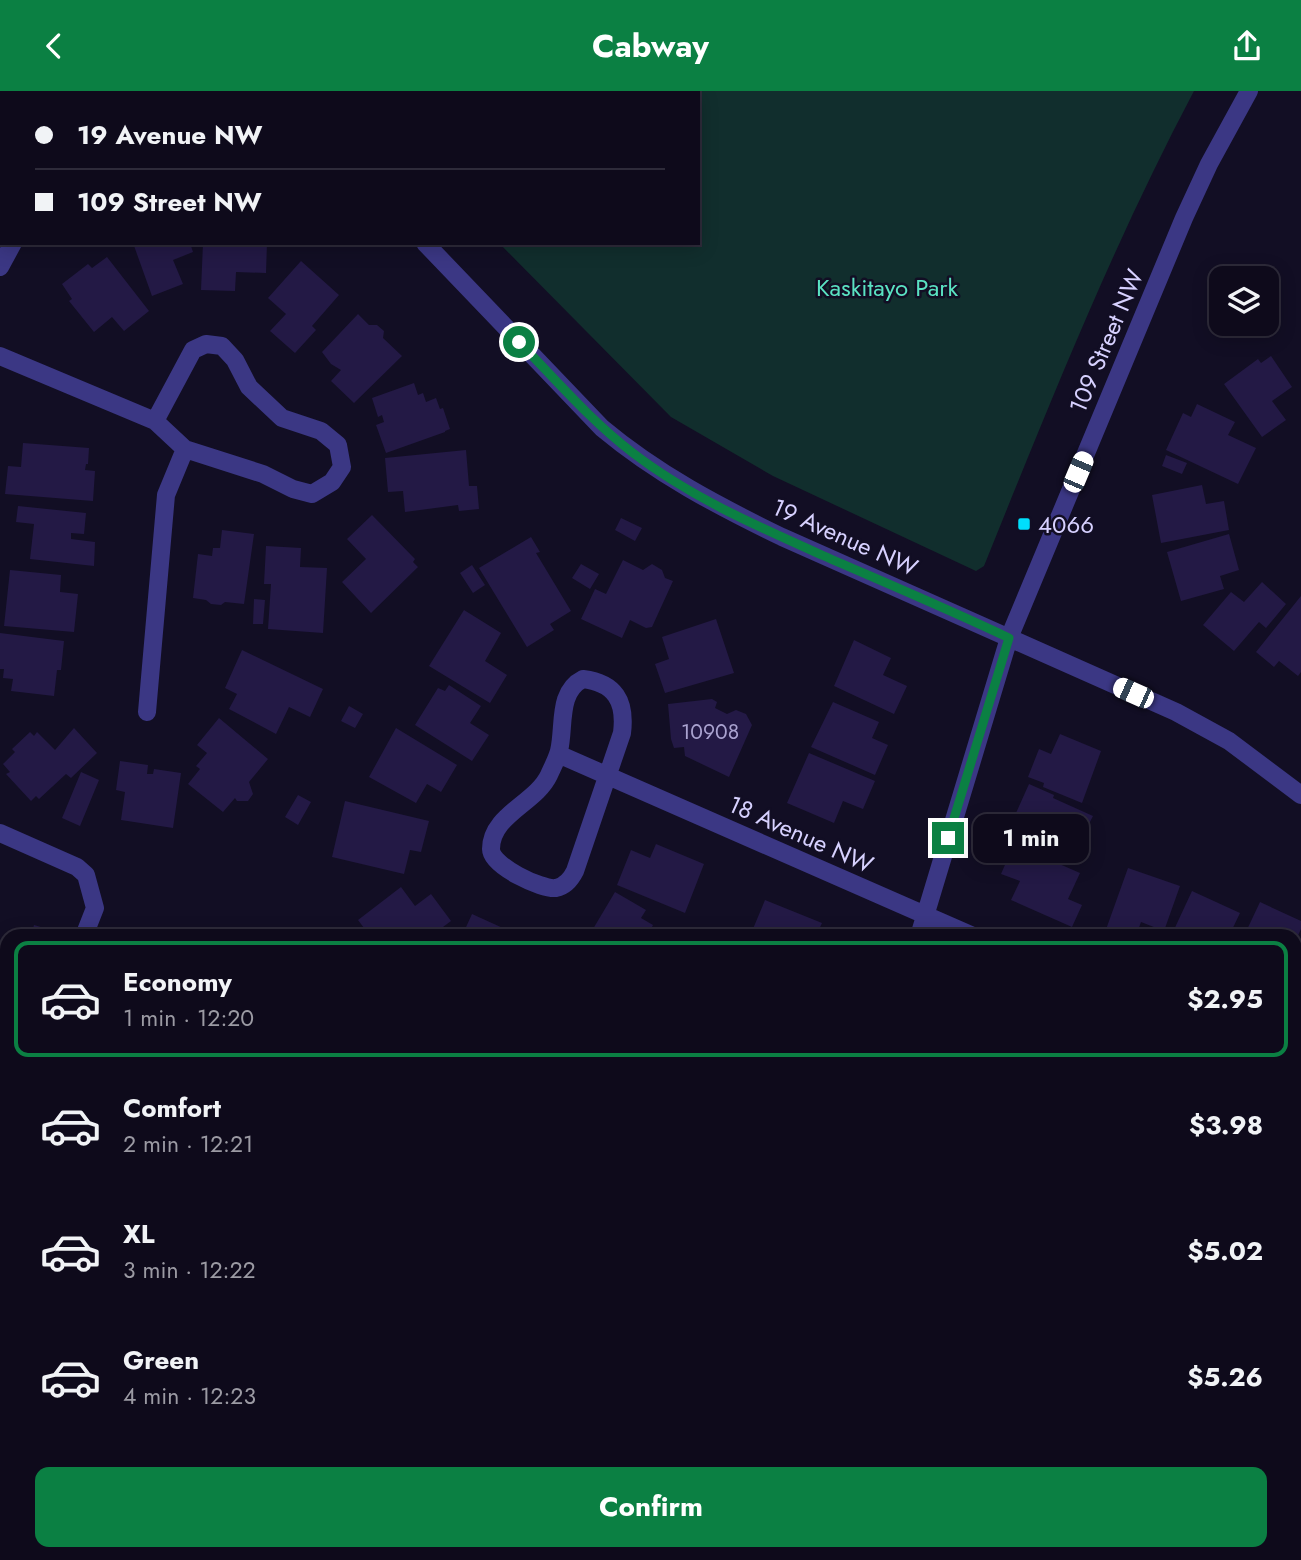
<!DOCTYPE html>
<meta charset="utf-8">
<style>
:root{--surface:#0e0a1b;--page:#171324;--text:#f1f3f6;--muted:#9b9aa3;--line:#2e2b3a;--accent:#0b8043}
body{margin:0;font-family:Jost,sans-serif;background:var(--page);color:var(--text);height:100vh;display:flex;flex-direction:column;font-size:26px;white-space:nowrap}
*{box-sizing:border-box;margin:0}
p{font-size:23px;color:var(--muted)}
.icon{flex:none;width:38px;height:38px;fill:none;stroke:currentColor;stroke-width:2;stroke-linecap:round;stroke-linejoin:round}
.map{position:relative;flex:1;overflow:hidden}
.details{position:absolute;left:0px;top:838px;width:1302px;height:632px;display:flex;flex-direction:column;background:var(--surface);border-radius:21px 21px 0 0;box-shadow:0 4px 18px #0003,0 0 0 2px var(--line)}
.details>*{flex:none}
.banner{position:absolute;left:0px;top:0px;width:700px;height:154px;box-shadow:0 4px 18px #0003,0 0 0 2px var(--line);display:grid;align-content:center;height:154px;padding:0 35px;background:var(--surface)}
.controls{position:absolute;left:1209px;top:175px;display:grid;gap:14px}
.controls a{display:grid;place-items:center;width:70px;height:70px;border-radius:14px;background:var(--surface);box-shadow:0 4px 18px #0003,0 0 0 2px var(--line);font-size:35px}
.end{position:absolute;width:32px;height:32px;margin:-16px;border:9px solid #0b8043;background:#fff;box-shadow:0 0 0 4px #fff}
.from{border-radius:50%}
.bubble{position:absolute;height:49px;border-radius:14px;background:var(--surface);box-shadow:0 4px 18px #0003,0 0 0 2px var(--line);font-size:23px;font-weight:700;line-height:49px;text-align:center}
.car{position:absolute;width:21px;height:42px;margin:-21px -10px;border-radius:9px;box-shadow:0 0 5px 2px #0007;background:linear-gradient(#fff 24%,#345 0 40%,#fff 0 76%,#345 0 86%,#fff 0)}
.banner b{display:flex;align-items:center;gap:24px;height:66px;font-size:26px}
.banner b+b{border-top:2px solid var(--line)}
.banner i{width:18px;height:18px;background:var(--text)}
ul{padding:12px 0 0;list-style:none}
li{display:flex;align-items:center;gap:21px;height:116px;margin:0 14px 10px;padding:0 21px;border:4px solid transparent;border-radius:14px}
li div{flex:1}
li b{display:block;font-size:26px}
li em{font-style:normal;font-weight:700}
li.active{border-color:var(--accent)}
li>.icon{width:63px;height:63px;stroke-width:1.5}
.primary-button{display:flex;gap:14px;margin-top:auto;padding:14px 35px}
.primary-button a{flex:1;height:80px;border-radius:14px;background:var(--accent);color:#fff;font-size:28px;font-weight:700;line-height:80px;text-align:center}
header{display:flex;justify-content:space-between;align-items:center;height:91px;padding:0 35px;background:var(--accent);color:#fff;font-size:32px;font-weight:700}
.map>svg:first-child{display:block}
.green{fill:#112e2d}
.building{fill:#231945}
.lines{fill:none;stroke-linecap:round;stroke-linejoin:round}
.minor{stroke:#3b3784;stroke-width:18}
.route{stroke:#0b8043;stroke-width:9}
.poi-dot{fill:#00dffc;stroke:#120e24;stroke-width:2.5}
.labels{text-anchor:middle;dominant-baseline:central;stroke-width:5;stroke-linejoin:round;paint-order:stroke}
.number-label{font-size:21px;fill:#aaa3d0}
.park-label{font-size:24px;fill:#5ae2c2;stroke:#120e24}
.street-label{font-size:24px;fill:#d7d1ff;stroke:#120e24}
.poi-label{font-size:24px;fill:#d7d1ff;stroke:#120e24;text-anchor:start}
</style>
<header><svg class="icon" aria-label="back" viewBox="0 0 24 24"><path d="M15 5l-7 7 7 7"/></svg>Cabway<svg class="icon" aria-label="share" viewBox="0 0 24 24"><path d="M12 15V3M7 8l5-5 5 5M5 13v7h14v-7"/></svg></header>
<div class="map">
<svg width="1301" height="1469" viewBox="0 0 1301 1469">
<rect width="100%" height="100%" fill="#120e24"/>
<path class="green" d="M348,0H1194C1113,153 1049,314 984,475L976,480L773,385L671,326L499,152H698V2Z"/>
<path class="building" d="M133,152H190L193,161L173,169L183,193L152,205Z
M203,152H267L266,182L236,181L235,200L201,199Z
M107,166L149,220L124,240L112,226L94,241L69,210L72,208L62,193L88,173L92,177Z
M301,170L339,204L312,235L316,239L295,262L270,240L286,223L268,207Z
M358,223L369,234H377L384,240L383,247L402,265L354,312L331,290L341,279L331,273L322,261Z
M1271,265L1292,296L1272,310L1286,329L1262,346L1224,293L1258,268L1261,272Z
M414,292L418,304L423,302L426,311L436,307L440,318L443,317L450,338L445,340V341L386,362L376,334L384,331L382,324L378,326L372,307Z
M1197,313L1235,331L1228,344L1256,357L1238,393L1166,359L1183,322L1191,326Z
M23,352L89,357L88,373H86L85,379L95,380L93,410L5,403L8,375L21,376Z
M466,359L469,395H477L479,418L459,420L458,414L405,421L403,400L388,401L385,367Z
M1166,364L1187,372L1182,383L1162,375Z
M1202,394L1206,413L1224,410L1229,439L1161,452L1152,404Z
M18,415L86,422L84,443L71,442V448L95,451L94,475L30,468L34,433L16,431Z
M372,424L415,468L413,471L418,476L371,522L342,491L366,468L347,448Z
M621,427L642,437L635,450L615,439Z
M222,439L254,443L244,513L225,511L221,514L211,513L206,509L193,507L198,463L212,465L213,457H220Z
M1229,443L1239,479L1220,485L1224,498L1181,510L1167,461Z
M531,446L540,461L536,462L571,520L550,533L554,539L527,556L479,477Z
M266,455L301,457L300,476L327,477L323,542L268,538L271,493H264Z
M623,469L643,479L652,473L662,479L665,487L673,490L652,536L646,537L630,529L622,547L581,528L595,498L606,503Z
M581,473L599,483L590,498L572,487Z
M472,474L485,494L473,502L460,482Z
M10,479L61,484L60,501L78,503L74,541L4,535Z
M1262,491L1286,513L1266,537L1259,531L1234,560L1203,534L1231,501L1244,511Z
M1301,505V581L1298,585L1279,570L1274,576L1256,561Z
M254,508L265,509L263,533H253Z
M464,519L501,542L485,570L507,584L490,612L429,575Z
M716,528L734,582L665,602L655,573L669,568L662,546Z
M0,542L64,550L61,579H57L54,605L11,600L13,588L3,587L4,578H0Z
M854,549L891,567L883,584L907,595L894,623L834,595Z
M242,559L323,598L310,626L289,616L276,643L229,618L237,603L225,597Z
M449,594L481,615L470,632L489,644L472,670L415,634L438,597L445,600Z
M712,608L717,611L715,617L727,623L736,619L746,623L752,634L729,686L685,665L684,656L674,657L671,648L668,613Z
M833,611L879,631L872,647L888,654L875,684L811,656Z
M349,615L363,623L355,637L341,630Z
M219,627L268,668L249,691L253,703L248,710H237L235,707L223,721L188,693L200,678L196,675L207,662L197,654Z
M74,637L97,662L71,687L66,683L39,708L36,705L31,710L6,683L10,681L3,673L15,661L12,658L30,641L34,645L37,641L55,659Z
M396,637L457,674L441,701L427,693L416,712L369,686Z
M1060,643L1101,660L1082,712L1043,696L1044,692L1028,686L1039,658L1051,663Z
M809,662L875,690L863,718L843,710L834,732L787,712Z
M120,670L148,674L147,683H153L154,678L181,682L173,737L121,729L125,701L116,699Z
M81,681L99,689L80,735L62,727Z
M1029,693L1054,704L1053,707L1093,725L1071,768L1025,747L1033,729L1016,722Z
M298,704L311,711L298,734L285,726Z
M345,710L429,730L421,761L410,759L404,783L332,766Z
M656,753L704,773L685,822L617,794L631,759L650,767Z
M1014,753L1080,782L1068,808L1082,814L1072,836L1011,809L1020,790L1001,783Z
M1128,777L1180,795L1164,840L1141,831L1136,845L1104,844Z
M401,796L415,815L431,803L451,830L443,836L451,845H370L358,829Z
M1192,800L1240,822L1229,845H1178L1172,843Z
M615,801L646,819L641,827L653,834L651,838L663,845H606L593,838Z
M765,809L822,832L816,845H750Z
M1260,811L1301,830V838L1295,851V845H1244Z
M472,823L514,842L512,845H462Z
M34,834L61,842L60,845H31Z
M1301,871V904L1295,899V878Z
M2,1057L7,1091L0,1093V1058Z
M1301,1162V1200L1295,1187V1165Z
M7,1287V1372L4,1374L0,1367V1291Z
M7,1379V1415L0,1404V1384Z
M62,1463H190L182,1469H54Z
M382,1463H459V1469H382Z
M605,1463H648L659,1466V1469H604Z
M831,1463H877L875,1469H851Z
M1070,1463L1068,1469H1010L990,1464Z
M1210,1463H1221L1239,1469H1208Z"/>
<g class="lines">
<path class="minor" d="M281,0L282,2
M157,2L158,0
M0,40L2,41
M0,129L2,131
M425,152L602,337C657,383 718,415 782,446L1176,621L1229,650L1301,704
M0,176L13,152
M0,265L155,330L185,358L166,404L147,621
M155,330L193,259L206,253L222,255L235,269L249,296L282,327L321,340L338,354L342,376L332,391L312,403L293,398L263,383L185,358
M583,588C615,592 626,610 622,642L575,780C571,788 566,795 556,797C542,799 491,775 491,758C491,724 536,712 549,684C552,677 557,668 559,660C565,635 557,601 583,588Z
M558,663L973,845
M0,742L77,776L86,784L95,817L84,845
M919,845L1009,547L1184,127L1209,73L1249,0
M1295,991L1301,994
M1295,1084L1301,1071
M0,1151L7,1150
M224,1463L228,1469
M544,1469L546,1463
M750,1469L751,1463
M953,1469L955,1463
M1140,1469L1141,1463"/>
</g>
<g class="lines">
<path class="route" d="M519,251C556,289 591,330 633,362C690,406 759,436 824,465C886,492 948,518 1009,547L948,747"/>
</g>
<rect class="poi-dot" x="1017" y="426" width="14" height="14" rx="3.5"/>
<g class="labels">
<g class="number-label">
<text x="710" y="641">10908</text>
</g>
<g class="park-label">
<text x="887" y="196">Kaskitayo Park</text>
</g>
<g class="street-label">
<text transform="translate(1106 250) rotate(-67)">109 Street NW</text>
<text transform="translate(845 446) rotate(24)">19 Avenue NW</text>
<text transform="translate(801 743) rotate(24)">18 Avenue NW</text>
</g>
<g class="poi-label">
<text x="1038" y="433">4066</text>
</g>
</g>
</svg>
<div class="controls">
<a><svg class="icon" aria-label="layers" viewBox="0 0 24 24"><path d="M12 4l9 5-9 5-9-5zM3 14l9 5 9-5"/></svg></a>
</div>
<i class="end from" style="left:519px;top:251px"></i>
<i class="end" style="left:948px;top:747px"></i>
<div class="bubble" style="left:973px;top:723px;width:116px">1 min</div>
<i class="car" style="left:1078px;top:381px;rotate:23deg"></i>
<i class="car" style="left:1133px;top:602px;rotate:294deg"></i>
<div class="banner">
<b><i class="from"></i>19 Avenue NW</b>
<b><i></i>109 Street NW</b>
</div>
<section class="details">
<ul>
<li class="active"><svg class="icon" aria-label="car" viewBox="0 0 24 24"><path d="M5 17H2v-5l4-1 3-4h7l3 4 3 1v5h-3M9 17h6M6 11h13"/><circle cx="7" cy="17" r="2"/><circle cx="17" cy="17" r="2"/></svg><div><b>Economy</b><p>1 min · 12:20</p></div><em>$2.95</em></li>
<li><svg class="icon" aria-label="car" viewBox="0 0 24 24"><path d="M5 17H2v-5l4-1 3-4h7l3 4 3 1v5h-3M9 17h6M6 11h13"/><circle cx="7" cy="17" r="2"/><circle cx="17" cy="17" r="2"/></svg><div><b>Comfort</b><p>2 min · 12:21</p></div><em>$3.98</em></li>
<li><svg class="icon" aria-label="car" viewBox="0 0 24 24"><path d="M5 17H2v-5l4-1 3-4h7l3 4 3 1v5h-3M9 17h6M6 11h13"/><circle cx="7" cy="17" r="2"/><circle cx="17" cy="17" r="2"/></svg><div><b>XL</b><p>3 min · 12:22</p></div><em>$5.02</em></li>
<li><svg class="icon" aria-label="car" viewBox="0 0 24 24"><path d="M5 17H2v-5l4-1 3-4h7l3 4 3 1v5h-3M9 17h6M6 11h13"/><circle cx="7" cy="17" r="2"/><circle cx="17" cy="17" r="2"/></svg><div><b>Green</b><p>4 min · 12:23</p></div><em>$5.26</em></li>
</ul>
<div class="primary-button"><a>Confirm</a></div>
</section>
</div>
